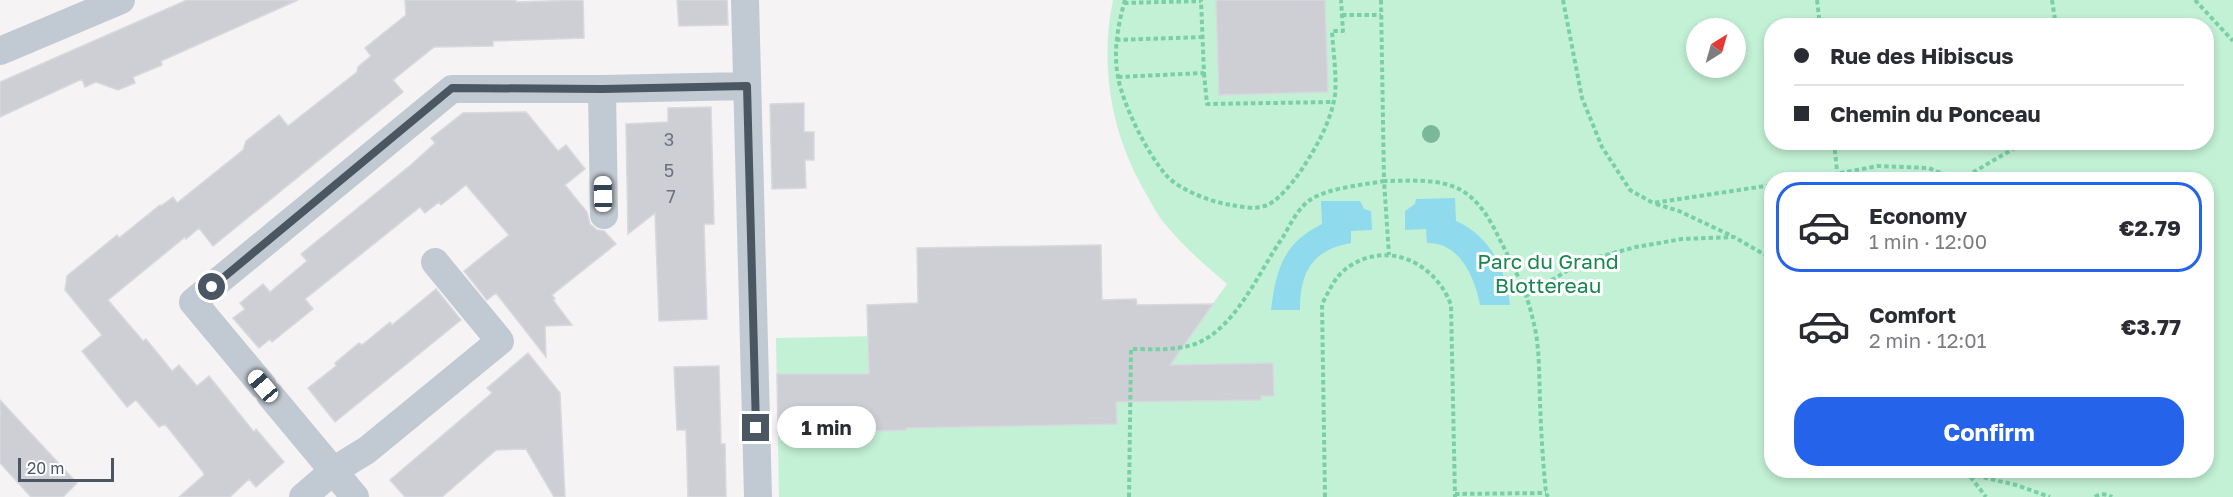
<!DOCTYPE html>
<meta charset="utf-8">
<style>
:root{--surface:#fff;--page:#f2f2f3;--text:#2b2b33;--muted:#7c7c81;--line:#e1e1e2;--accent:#2563eb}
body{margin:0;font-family:"Golos Text",sans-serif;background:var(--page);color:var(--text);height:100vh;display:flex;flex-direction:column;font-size:22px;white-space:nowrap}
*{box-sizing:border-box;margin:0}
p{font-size:20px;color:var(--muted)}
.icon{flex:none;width:33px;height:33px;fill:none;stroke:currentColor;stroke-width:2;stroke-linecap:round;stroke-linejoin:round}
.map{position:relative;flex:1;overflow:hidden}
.sheet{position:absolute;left:1764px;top:172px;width:450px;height:306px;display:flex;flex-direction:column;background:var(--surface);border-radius:24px;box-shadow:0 3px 9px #0003}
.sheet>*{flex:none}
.guide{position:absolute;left:1764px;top:18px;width:450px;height:132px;border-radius:24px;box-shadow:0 3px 9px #0003;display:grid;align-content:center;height:132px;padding:0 30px;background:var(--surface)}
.needle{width:39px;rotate:37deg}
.fabs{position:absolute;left:1686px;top:18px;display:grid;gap:12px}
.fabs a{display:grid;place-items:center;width:60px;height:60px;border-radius:50%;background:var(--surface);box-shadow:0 3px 9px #0003;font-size:30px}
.scale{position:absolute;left:18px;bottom:15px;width:96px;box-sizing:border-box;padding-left:6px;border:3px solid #4a5661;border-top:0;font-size:16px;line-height:21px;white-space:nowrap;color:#4a5661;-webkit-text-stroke:4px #fff;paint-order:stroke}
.end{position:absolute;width:27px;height:27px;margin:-14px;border:8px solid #4a5661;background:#fff;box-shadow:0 0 0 3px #fff}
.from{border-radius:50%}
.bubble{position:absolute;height:42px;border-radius:21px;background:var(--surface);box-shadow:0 3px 9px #0003;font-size:20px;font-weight:700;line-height:42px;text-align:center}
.car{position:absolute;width:18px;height:36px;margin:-18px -9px;border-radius:8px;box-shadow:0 0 4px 2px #0007;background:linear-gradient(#fff 24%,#345 0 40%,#fff 0 76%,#345 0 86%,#fff 0)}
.guide b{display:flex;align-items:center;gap:21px;height:57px;font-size:22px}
.guide b+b{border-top:2px solid var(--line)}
.guide i{width:15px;height:15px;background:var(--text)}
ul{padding:10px 0 0;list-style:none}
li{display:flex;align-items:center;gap:18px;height:90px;margin:0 12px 9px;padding:0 18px;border:3px solid transparent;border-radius:24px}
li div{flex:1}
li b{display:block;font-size:22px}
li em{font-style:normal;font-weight:700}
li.active{border-color:var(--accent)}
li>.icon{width:54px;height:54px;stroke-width:1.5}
.cta{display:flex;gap:12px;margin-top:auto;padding:12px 30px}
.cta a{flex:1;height:69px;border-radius:24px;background:var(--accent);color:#fff;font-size:24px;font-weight:700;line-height:69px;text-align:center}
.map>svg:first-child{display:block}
.green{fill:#c3f1d5;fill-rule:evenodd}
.water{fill:#90daee}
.building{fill:#cdcfd5;stroke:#d7d9de;stroke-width:1.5}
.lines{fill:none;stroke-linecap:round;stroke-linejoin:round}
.path{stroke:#7ad0a6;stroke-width:4;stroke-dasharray:4.5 3;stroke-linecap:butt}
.minor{stroke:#c1cad2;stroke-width:28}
.tree{fill:#7bb799}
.route{stroke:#4a5661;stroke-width:8}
.labels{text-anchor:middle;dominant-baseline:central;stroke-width:6;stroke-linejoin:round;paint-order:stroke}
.number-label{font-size:18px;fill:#6b747e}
.park-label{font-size:21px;fill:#17864f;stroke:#fff}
</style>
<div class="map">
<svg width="2233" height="497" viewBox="0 0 2233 497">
<rect width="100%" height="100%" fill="#f5f3f3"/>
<path class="green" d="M1113,0H2233V497H779L776,338L1194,330L1227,284C1205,265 1183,246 1165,224C1158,216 1153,206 1148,197C1112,138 1099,68 1113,0ZM1772,26H2206V142H1772ZM1696,28H1736V68H1696ZM1772,180H2206V471H1772Z"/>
<path class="water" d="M1455,198L1456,221C1490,236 1506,269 1510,305H1480C1475,278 1460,242 1427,243L1426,229L1405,230V211L1415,204L1416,199Z
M1321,201H1360L1364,209L1371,211L1372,230L1351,231V243C1312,250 1300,272 1300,310H1271C1276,270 1283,243 1322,224Z"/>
<path class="building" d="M187,0H298L161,61L162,65L133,77L135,83L118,90L96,82L85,87L82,79L0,117V82Z
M405,0H516V2L583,0L584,38L493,41V46L434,47L393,80L403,92L213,246L199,228L186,239L185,237L108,300L143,341L146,339L172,371L179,365L197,386L209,376L254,432L256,429L284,462L256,487L249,479L230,497H179L204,475L203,472L165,424L159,427L136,400L127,407L82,351L102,335L65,290L67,276L117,235L119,238L160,205L161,206L173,197L177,203L243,150L246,141L279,115L288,126L357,72L358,67L371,56L365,48L406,15Z
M677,0H727L728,25L679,26Z
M1216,0H1325L1328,92L1219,95Z
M804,103V132H814V160H805L806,188L772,189L770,104Z
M711,107L714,224H704L707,319L659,321L655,213L628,234L626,124L668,122V108Z
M526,112L558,151L566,145L585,169L565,185L587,212L590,224L597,230L604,231L616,244L552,295L555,299L553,300L572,325L545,326L546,357L496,293L487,300L464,271L509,235L466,185L441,205L439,202L425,213L420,207L305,299L313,309L272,342L270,339L259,348L233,318L245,309L240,303L263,284L270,292L307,261L301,254L412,164L435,143L431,138L463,113Z
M1101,245L1102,300L1136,299L1137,305L1213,304L1170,365L1273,363L1274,396H1261V400L1116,402L1117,424L906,428V430L872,431V440L814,441V432L778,433L777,374H869L867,305L918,303L917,248Z
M436,289L461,320L335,422L308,388L336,366L335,363L359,343L362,345L390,322L392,325Z
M528,353L560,393L565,497H554L526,449L496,450L442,497H405L390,480L492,393L487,388Z
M719,366L721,444H725L726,497H688L686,430H677L674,367Z
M0,400L77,483L63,497H31L0,463Z"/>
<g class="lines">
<path class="path" d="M1125,0C1118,25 1113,51 1118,77C1123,105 1147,153 1166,175C1179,190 1211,202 1231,205C1242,207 1256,210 1267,205C1280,200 1297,177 1304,166C1318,144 1331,121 1335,95C1337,75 1333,51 1332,31H1343L1341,0
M1381,0L1384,181C1409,181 1434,178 1457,188C1478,198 1490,219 1500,240C1513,265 1527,292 1533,320C1540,346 1539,375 1540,402C1541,432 1543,463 1546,493L1548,497
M1563,0L1582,98L1602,147L1630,190L1653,203L1772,185
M1817,0L1820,26
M2052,0L2056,26
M2195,0L2233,41
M1124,3L1201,1
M1342,15H1381
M1116,40L1202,37
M1204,73L1207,104L1333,102
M1118,77L1204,73L1201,0
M1834,142L1838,180
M1803,180L1878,166L1929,168L1956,180
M1960,180L2013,149L2019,142
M1656,204L1679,211L1732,236
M1526,296L1583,261L1636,247L1682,239L1734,237L1772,259
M1966,471L1986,497
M1969,474L2016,485L2050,497
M1455,494L1546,493
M1129,497L1131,349C1151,349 1176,351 1195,344C1236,329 1259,271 1283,237C1290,225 1298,208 1310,200C1327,188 1363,185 1384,181L1389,255
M1325,497L1322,304C1328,293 1333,281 1342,272C1381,238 1434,259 1451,305L1455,497
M2095,497C2100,493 2107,494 2112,497"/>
<path class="minor" d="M745,0L758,497
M0,51L121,0
M602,89L604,215
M263,386L193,302L452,89H602L747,86
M270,395L355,497
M303,497L333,471L367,450L500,341L435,262"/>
</g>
<circle class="tree" cx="1431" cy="134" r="9"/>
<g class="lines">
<path class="route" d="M212,287L452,88L602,89L747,86L756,428"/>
</g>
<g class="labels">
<g class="number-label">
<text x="669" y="139">3</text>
<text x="669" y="170">5</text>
<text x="671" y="196">7</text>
</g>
<g class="park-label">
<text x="1548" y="261">Parc du Grand<tspan x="1548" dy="24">Blottereau</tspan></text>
</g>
</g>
</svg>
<div class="fabs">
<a><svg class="needle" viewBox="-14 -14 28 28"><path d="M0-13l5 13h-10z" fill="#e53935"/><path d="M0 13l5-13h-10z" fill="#7c7c81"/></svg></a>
</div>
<div class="scale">20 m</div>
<i class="end from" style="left:212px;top:287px"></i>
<i class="end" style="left:756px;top:428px"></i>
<div class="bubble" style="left:777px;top:406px;width:99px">1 min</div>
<i class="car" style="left:603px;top:194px;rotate:359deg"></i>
<i class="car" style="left:263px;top:386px;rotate:320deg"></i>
<div class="guide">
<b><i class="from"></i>Rue des Hibiscus</b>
<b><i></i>Chemin du Ponceau</b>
</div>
<section class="sheet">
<ul>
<li class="active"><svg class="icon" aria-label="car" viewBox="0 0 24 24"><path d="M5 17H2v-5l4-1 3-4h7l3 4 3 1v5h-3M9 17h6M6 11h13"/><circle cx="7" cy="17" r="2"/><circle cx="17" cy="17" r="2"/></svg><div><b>Economy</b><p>1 min · 12:00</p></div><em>€2.79</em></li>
<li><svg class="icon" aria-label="car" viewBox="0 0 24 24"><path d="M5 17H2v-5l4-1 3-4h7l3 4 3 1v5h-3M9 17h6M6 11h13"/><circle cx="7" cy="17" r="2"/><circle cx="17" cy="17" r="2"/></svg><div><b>Comfort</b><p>2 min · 12:01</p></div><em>€3.77</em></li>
</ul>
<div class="cta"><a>Confirm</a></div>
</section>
</div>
